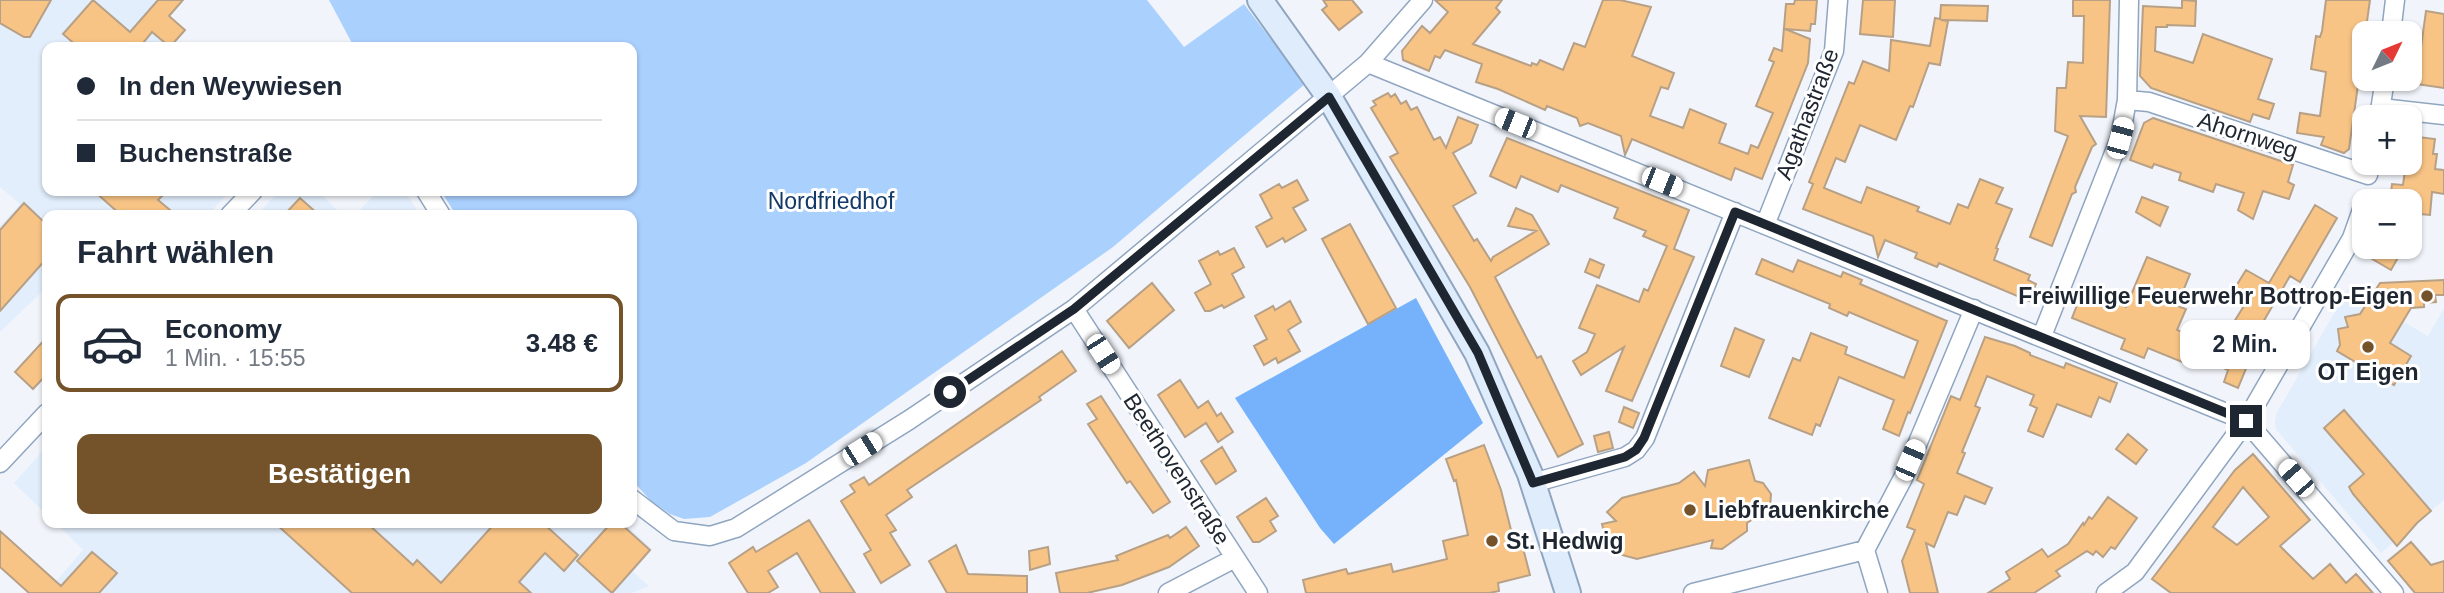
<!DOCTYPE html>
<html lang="de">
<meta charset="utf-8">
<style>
:root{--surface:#fff;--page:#f6f6f7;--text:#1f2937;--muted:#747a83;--line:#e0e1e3;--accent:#74532a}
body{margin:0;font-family:Arial,sans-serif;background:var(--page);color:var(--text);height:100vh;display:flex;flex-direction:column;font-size:26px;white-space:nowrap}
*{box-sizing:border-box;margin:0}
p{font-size:23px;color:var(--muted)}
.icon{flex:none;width:38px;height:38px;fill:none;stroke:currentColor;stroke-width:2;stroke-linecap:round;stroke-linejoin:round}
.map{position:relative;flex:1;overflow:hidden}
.details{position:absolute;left:42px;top:210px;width:595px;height:318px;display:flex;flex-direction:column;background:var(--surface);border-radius:14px;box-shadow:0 2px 5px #0004}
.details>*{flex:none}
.top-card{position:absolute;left:42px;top:42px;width:595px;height:154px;border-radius:14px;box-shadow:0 2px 5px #0004;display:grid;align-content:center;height:154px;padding:0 35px;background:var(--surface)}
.needle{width:46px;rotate:47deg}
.controls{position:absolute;left:2352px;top:21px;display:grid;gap:14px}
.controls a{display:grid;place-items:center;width:70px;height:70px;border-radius:14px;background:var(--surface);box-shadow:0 2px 5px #0004;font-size:35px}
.end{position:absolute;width:32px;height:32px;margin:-16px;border:9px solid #1e2631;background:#fff;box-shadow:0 0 0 4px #fff}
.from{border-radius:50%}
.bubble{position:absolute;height:49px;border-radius:14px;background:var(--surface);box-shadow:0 2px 5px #0004;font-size:23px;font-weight:700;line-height:49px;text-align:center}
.car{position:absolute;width:21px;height:42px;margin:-21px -10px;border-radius:9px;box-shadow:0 0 5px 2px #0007;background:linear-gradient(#fff 24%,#345 0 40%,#fff 0 76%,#345 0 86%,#fff 0)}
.top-card b{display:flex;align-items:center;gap:24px;height:66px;font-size:26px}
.top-card b+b{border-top:2px solid var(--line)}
.top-card i{width:18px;height:18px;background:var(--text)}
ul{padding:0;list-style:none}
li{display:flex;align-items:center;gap:21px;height:98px;margin:0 14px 10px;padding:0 21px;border:4px solid transparent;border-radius:14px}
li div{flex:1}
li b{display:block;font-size:26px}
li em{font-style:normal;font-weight:700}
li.selected{border-color:var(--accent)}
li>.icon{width:63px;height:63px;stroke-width:1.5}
h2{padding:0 35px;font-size:32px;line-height:84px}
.primary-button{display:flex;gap:14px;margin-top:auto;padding:14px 35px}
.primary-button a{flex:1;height:80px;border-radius:14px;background:var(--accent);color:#fff;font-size:28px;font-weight:700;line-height:80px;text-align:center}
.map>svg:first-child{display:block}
.built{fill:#e2eefc}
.green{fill:#aad0fe}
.forest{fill:#75b2fb}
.building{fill:#f8c486;stroke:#b7a085;stroke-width:2;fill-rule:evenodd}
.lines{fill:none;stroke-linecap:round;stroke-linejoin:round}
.street-casing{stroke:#8fa5c0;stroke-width:21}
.secondary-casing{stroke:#8fa5c0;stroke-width:28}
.street{stroke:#fff;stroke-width:18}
.secondary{stroke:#dfecfb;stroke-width:24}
.route{stroke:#1e2631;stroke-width:9}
.poi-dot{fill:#74532a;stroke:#fff;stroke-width:2.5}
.labels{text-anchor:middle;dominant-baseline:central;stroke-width:6;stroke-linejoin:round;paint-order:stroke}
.street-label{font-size:23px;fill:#1e2631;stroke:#fff}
.park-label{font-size:23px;fill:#113a68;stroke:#fff}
.poi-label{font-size:23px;font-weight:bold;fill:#1e2631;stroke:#fff;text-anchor:start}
</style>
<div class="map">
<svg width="2444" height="593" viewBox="0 0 2444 593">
<rect width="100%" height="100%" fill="#f1f5fb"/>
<path class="built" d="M0,0H158L140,21L170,47H47V191H230L208,215H47V287L0,332V226L20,204L0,187Z
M279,191H318L342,215H257Z
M378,191H405L420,215H355Z
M2348,289L2428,336L2444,308V500L2381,553L2276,429L2275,423L2276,414Z
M47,446V515L14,483Z
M56,523H624L652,549L633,572L649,586L632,593H46L83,550Z"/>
<path class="green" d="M329,0H1147L1184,47L1244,4L1305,84L1113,247L806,463L710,517L684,519L670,514L651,501L632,480V215H456L441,191H632V47H354Z"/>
<path class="forest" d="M1416,298L1483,423L1334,544L1320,528L1235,398Z"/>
<path class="building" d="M0,0H51L30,37H24L0,23Z
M93,0L130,32L158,0H183L169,16L185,30L170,47L152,32L143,43L148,47H78L63,34Z
M1323,0H1352L1362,12L1339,30L1322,10L1327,6Z
M1435,0H1502L1496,8L1500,12L1473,44L1531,66L1532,63L1537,65L1540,60L1563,70L1574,43L1585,47L1603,0H1620L1651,7L1632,56L1674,73L1668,89L1661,87L1650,116L1683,128L1690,109L1726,124L1719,143L1748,154L1751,145L1758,148L1773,113L1756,106L1774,62L1769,60L1774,48L1782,51L1786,4H1794L1795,0H1817L1815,24H1811L1810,31L1785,29L1810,39L1808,63L1762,179L1735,168L1731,180L1632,139L1625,155L1621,136L1588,123L1580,126L1577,118L1547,106L1545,110L1498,89L1476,82L1482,64L1445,50L1440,58L1435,56L1429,71L1403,60L1402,51L1422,26L1430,33L1448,12Z
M1863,0H1895L1893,37L1860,34Z
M2073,0H2110L2106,117L2080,116L2096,144L2092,147L2075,187L2076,192L2072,194L2052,246L2030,237L2068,136L2055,131L2057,88H2066L2068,62L2083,63L2084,16H2073Z
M2182,0L2196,1L2195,26L2167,25V27H2156L2155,51L2193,63L2203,34L2272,59L2258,99L2274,104L2269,119L2253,114L2250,122L2151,88L2140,76L2143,6L2182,8Z
M2326,0H2370L2349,149L2344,153L2321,145L2324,137L2297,133L2300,113L2320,116L2326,72L2311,69L2316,36L2320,37L2322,31Z
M1941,5L1988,6L1987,21L1941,20L1948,21L1940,65L1929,63L1913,107L1910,106L1896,140L1860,125L1845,162L1836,158L1824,188L1861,203L1867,187L1919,207L1917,211L1950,224L1958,204L1968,208L1980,179L2003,188L1996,203L2012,209L1996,248L1998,249L1994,260L2030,275L2028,280L2036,284L2029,301L1939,263L1937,267L1915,258L1917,253L1885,240L1878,257L1873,236L1803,209L1813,184L1809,182L1849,82L1854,84L1863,61L1889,71L1891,40L1930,46L1935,18L1940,19Z
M2426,11L2444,14V88L2416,84Z
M1388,93L1391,97L1395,94L1401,104L1406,101L1411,110L1417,107L1434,140L1440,137L1446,148L1458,117L1478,125L1471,143L1453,153L1476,193L1453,206L1474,241L1477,239L1491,261L1493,257L1536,231L1508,226L1516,208L1532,215L1549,244L1495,277L1537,358L1541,356L1583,444L1558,457L1470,287L1390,157L1398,153L1371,108L1376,105L1373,101Z
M2153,118L2293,165L2288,182L2294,185L2289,199L2263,191L2253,219L2238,210L2244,193L2216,184L2213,192L2179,180L2181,173L2154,164L2152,168L2130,160L2144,123Z
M2410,136L2435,139L2433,154H2437L2435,169L2444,170V194L2432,192L2430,215L2410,213V201H2390L2392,184L2403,185L2406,163H2410Z
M1507,138L1689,210L1674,249L1694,257L1632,401L1606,391L1624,347L1581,375L1573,361L1587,352L1595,334L1579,328L1597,285L1639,302L1644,289L1648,291L1667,246L1643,236L1646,231L1614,218L1618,208L1561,185L1558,192L1521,176L1516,188L1490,176Z
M1297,180L1308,200L1293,208L1306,230L1285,242L1283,238L1267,247L1256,227L1272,218L1260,195L1279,184L1282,188Z
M94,191H167L158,200L176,215H121Z
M2142,197L2168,207L2160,226L2136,212Z
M300,198L319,215H284Z
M24,203L47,225V258L0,311V230Z
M2315,205L2337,218L2300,282L2290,276L2259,329L2266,333L2250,359L2238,388L2224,382L2228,370L2191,353L2187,364L2148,348L2144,358L2121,349L2125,339L2072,318L2083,290L2126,307L2147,257L2190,274L2177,306L2186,309L2177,330L2219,346L2247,301L2233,291L2246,270L2269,283Z
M1350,224L1396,308L1368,324L1322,239Z
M2373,247H2404L2391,270L2367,256Z
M1234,248L1244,267L1232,274L1244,297L1224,308L1222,305L1210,311H1205L1195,293L1211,284L1199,261L1218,251L1220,255Z
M1590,259L1604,265L1599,278L1585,272Z
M1762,259L1793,272L1798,260L1841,277L1843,272L1862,280L1860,284L1947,321L1910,413L1908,412L1899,436L1883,429L1894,400L1839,377L1820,426L1816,424L1812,435L1769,418L1793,358L1800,361L1811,333L1847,347L1845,354L1904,378L1918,341L1849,312L1847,316L1829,308L1830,304L1756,274Z
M2444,280V295H2435L2436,302L2424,303V307L2411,308L2390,343L2411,356L2394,385L2337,351L2340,345L2338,329L2348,327L2345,317L2360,314L2380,283Z
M1152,283L1174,310L1129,348L1107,321Z
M1290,301L1301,322L1288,330L1300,351L1278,363L1276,358L1264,365L1254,346L1267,339L1255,316L1273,306L1275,310Z
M1735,328L1764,340L1749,377L1721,366Z
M47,337V374L33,389L15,372Z
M1985,337L2015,346L2030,353V355L2064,368L2066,363L2117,383L2110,402L2099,397L2091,417L2057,404L2043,437L2028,431L2037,408L2030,405L2034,395L1987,376L1975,406L1980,408L1962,452L1965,453L1957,473L1992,488L1985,504L1965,496L1957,515L1948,512L1934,547L1926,543L1938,593H1910L1902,561L1915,530L1907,527L1924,484L1917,480L1951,396L1960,400Z
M1062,351L1076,371L1039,397L1041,400L907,490L912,497L886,515L896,530L890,533L910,565L881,583L864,554L871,550L841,501L855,492L850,485L864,477L869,485Z
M1180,380L1198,408L1208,401L1217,416L1221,413L1233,432L1218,442L1206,423L1185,437L1158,395Z
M1101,396L1170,502L1153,513L1130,481L1127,483L1088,424L1097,419L1087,404Z
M1624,407L1639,413L1633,428L1619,422Z
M2344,410L2431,511L2417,523L2397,546L2353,494L2349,487L2364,474L2324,428Z
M1609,432L1613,448L1598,452L1594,436Z
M2128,434L2147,450L2136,464L2116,449Z
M1484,445L1501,490L1516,550L1523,548L1530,575L1498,583L1499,591L1489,593H1306L1303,580L1346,569L1348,574L1391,564L1393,572L1447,559L1443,541L1468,535L1456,480L1454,481L1446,459Z
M1222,447L1236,471L1216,484L1201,461Z
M2253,454L2310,520L2280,546L2313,579L2330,564L2346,583L2356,574L2373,593H2171L2152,579L2235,470ZM2243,487L2269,517L2237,545L2213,527Z
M1749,460L1755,481L1763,483L1771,494L1770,508L1747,523V531L1722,549L1711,548L1713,540L1637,559L1611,552L1609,544L1607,545L1602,524L1616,521L1607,512L1622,498L1679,483L1694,472L1705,486L1708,470Z
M2108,497L2137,518L2115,549L2111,547L2103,557L2096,551L2093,555L2087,551L2056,571L2060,576L2034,593H1988L2010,579L2006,572L2042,549L2048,557L2068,544L2083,523L2084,525L2089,517L2092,519Z
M1266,498L1278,516L1270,521L1276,531L1259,542H1253L1237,517Z
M809,520L855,593H821L797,553L768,571L778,587L768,593H748L729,563L753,547L756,552Z
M275,523H367L413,565L417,560L441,583L495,523H543L578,555L564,571L545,553L519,582L531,593H352Z
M611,523H620L650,550L612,593L577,561Z
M1186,527L1199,546L1169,567L1122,585L1087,593H1060L1056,573L1118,560L1116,556L1168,535L1170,538Z
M0,531L61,586L92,552L117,573L99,593H29L0,567Z
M2411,542L2431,565L2444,561V593H2415L2388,561Z
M956,545L968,574L1027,576V593H947L929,561Z
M1048,547L1050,564L1030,570L1029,551Z"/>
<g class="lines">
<g class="street-casing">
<path id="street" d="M2391,33L2395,0
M1368,63L2246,421L2394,593
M2127,100L2149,102L2368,175
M2381,108L2444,115
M2379,117L2385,79
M426,191L441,215
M230,215L253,191
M1765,225L1834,51L1838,0
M1074,309L1258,593
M2042,336L2120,138L2127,100L2129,0
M0,463L47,413
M1533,483L1625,457L1636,450L1645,438L1735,212
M632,499L674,531L710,536L736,528L909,420L1074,309L1368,63L1423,0
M1865,550L1878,593
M1168,593L1235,558
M1693,593L1865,550L1903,478L1974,309
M2106,593L2135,572L2246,421L2352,238L2364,204"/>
</g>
<g class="secondary-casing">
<path id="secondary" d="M1260,0L1329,97L1477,353L1530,474L1568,593"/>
</g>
<use href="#street" class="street"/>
<use href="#secondary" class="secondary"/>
</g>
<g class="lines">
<path class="route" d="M950,392L1074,309L1329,97L1478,353L1533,483L1625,457L1636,450L1644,438L1735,212L2246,421"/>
</g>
<g class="poi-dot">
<circle cx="2427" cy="296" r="7"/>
<circle cx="2368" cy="347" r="7"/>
<circle cx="1690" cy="510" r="7"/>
<circle cx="1492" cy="541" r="7"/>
</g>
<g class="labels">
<g class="street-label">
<text transform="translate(1807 114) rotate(-69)">Agathastraße</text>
<text transform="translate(2248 135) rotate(18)">Ahornweg</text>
<text transform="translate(1177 469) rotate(57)">Beethovenstraße</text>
</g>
<g class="park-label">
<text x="831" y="201">Nordfriedhof</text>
</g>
<g class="poi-label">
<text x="2413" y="296" text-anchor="end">Freiwillige Feuerwehr Bottrop-Eigen</text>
<text x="2368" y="372" text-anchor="middle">OT Eigen</text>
<text x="1704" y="510">Liebfrauenkirche</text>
<text x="1506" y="541">St. Hedwig</text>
</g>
</g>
</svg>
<div class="controls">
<a><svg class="needle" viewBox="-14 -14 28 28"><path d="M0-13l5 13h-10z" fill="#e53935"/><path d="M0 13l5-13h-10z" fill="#747a83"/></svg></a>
<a>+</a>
<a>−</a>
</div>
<i class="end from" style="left:950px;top:392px"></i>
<i class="end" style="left:2246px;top:421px"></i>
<div class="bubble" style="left:2180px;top:320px;width:130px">2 Min.</div>
<i class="car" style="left:1515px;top:123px;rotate:292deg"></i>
<i class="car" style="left:2120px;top:138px;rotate:15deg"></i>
<i class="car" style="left:1662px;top:182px;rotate:112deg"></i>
<i class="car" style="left:1103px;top:354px;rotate:147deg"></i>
<i class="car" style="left:862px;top:449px;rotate:58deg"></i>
<i class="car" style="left:1910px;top:460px;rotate:23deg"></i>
<i class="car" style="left:2296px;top:478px;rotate:319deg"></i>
<div class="top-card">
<b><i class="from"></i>In den Weywiesen</b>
<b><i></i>Buchenstraße</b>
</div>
<section class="details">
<h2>Fahrt wählen</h2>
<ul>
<li class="selected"><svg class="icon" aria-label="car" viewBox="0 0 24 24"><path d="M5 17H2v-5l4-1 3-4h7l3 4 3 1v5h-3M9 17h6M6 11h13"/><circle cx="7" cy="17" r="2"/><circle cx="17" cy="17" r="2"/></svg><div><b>Economy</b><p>1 Min. · 15:55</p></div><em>3.48 €</em></li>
</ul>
<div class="primary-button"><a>Bestätigen</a></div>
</section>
</div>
